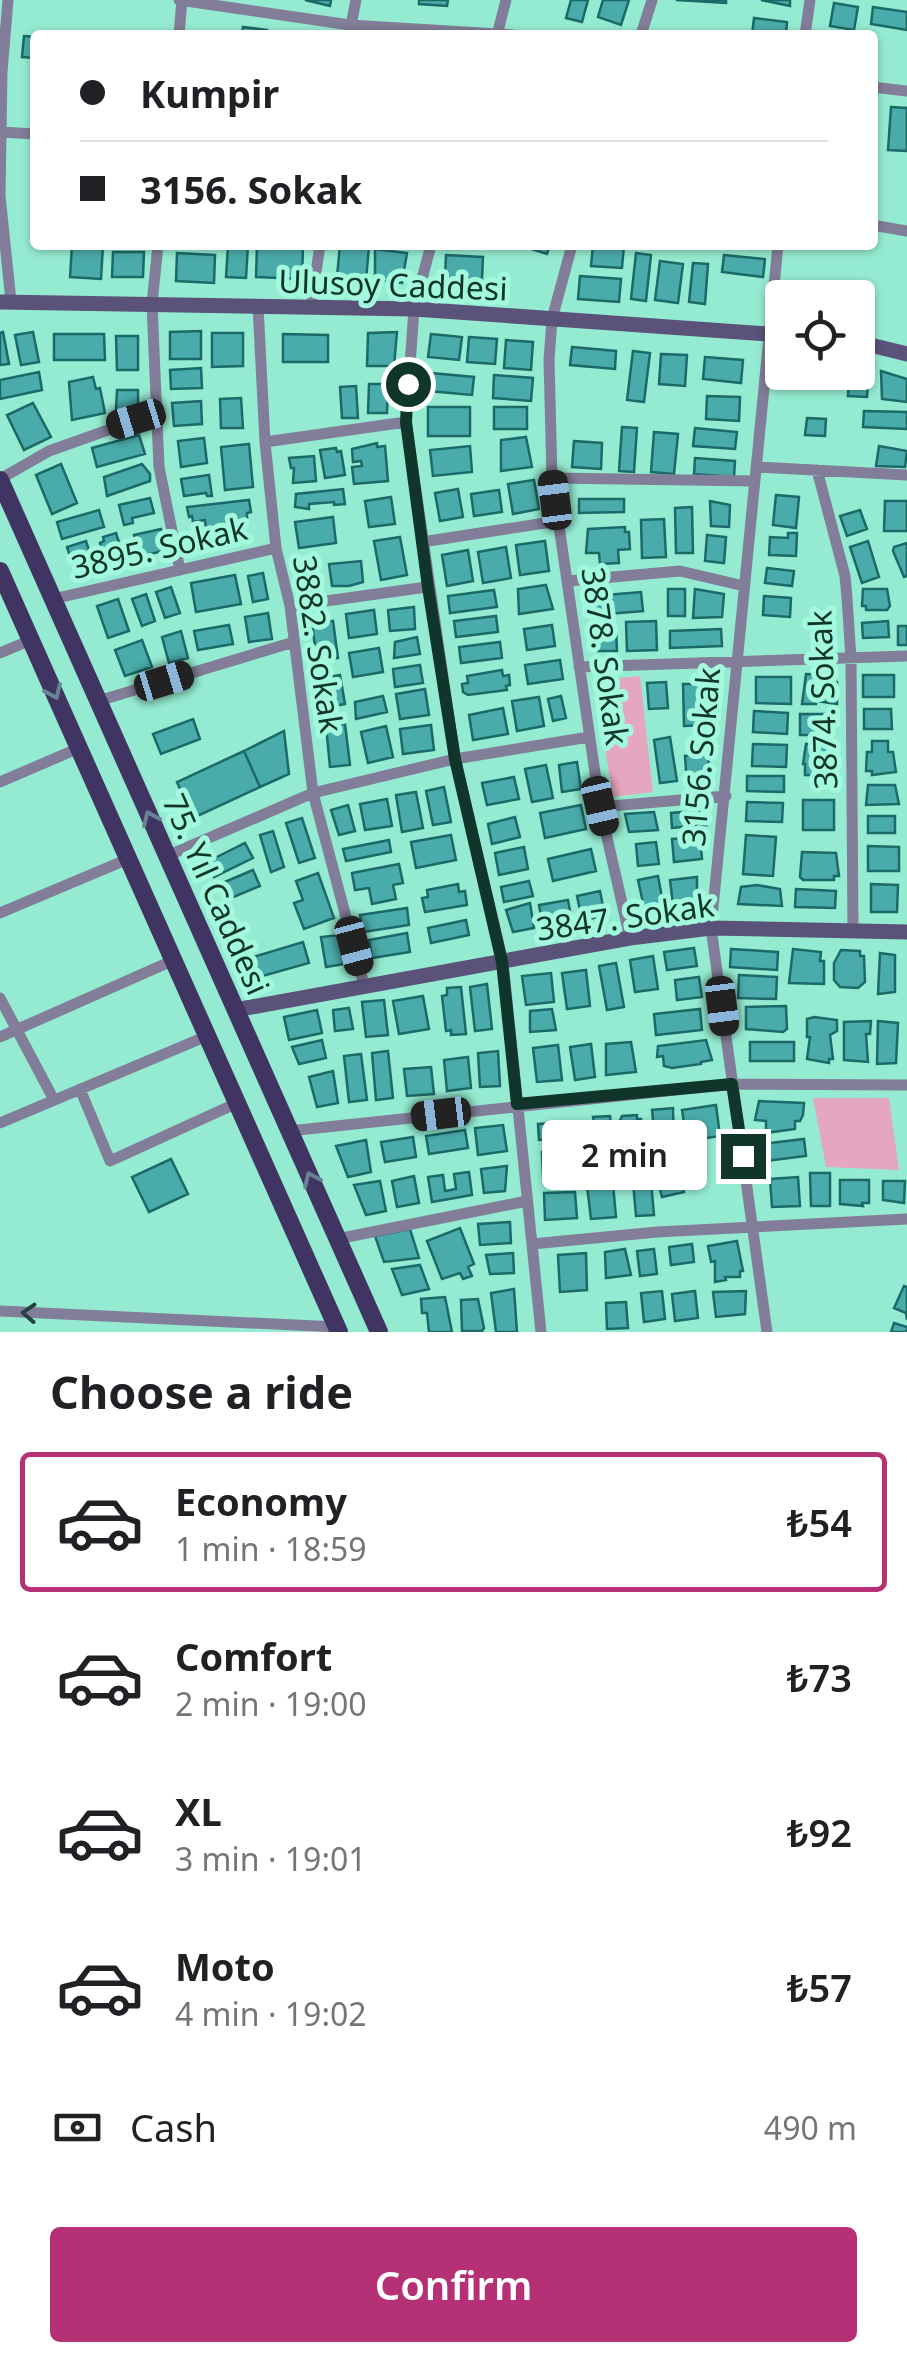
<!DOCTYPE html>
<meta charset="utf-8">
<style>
:root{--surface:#fff;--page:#f2f2f2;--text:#202124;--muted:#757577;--line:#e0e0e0;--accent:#b53075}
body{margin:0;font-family:"Noto Sans",sans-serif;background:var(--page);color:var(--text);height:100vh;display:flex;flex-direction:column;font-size:38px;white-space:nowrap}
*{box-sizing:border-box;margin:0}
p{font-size:32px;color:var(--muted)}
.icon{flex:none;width:55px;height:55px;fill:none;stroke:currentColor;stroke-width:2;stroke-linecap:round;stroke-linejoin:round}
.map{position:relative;height:1332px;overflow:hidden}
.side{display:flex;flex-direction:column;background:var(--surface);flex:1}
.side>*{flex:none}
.hud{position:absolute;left:30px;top:30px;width:848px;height:220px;border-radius:10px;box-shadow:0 2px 8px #0004;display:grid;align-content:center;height:220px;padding:0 50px;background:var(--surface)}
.controls{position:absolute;left:765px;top:280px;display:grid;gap:20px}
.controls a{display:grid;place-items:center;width:110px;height:110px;border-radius:10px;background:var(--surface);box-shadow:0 2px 8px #0004;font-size:50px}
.end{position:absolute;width:45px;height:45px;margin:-22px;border:12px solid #10352b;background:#fff;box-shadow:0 0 0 5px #fff}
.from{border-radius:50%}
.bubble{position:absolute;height:70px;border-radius:10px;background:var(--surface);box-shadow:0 2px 8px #0004;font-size:32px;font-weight:600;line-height:70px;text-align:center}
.car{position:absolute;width:30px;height:60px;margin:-30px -15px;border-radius:12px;box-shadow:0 0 8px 2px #0007;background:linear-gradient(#222 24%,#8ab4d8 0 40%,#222 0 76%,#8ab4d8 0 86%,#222 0)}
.hud b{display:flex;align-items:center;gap:35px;height:95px;font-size:38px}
.hud b+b{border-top:2px solid var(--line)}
.hud i{width:25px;height:25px;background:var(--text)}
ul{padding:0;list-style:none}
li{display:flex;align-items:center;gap:30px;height:140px;margin:0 20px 15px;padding:0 30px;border:5px solid transparent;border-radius:10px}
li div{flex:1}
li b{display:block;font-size:38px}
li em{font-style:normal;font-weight:600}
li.selected{border-color:var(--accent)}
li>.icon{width:90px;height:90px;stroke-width:1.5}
h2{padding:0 50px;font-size:45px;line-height:120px}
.pay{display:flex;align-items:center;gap:25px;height:110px;padding:0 50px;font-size:38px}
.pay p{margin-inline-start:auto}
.primary-button{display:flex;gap:20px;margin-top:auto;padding:20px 50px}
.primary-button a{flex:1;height:115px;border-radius:10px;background:var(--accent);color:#fff;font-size:40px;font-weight:600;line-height:115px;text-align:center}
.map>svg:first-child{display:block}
.green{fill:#e5a6bf}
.building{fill:#4aacaa;stroke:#1b6a68;stroke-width:2.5}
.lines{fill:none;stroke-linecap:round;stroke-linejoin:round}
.street{stroke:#827d98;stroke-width:11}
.secondary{stroke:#5a5279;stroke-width:15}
.primary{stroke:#3f3462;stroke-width:18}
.oneway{stroke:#678394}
.oneway2{stroke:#274341}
.route{stroke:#10352b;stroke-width:12}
.labels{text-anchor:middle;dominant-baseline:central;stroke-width:10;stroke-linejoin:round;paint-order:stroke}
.street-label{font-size:32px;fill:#10352b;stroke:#a2f9de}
</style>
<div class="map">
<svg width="907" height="1332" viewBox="0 0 907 1332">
<rect width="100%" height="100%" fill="#95ebd1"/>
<path class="green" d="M640,676L653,792L613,797L594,681Z
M813,1098H889L899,1170L826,1167Z"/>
<path class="building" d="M305,0H331L330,6Z
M419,0H448L447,6L419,4Z
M571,0H588L582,22L566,18Z
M603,0H629L621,25L598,17Z
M676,0H726V3Z
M761,0H790V6Z
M834,3L858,7L854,30L830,26Z
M873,7L907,12V30L871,24Z
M754,18L787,22L786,35H752Z
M243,27L267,30L266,35H242Z
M24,36L35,37V58L22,57Z
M891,107L907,108V151L888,150Z
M72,245H103L101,279L70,277Z
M228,245H248L246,278L226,277Z
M257,245L303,247L302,279L256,277Z
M340,245L369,247L366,280L337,277Z
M519,245H550L547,254Z
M593,245H624L622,268L591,266Z
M375,249L407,253L402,283L375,280Z
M113,252H144L143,277H112Z
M177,253L215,255L214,283L176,281Z
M636,253L651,255L646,301L631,299Z
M446,255L483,257L482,279L445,278Z
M724,255L765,259L763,277L722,272Z
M660,261L683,264L678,303L655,300Z
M693,263L708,264L705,304L689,302Z
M580,276L621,279L619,302L578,299Z
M801,286L861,290L860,314H866V323L858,322V298H795V290Z
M201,331V359H170V332Z
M3,332L9,364L0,365V333Z
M33,332L39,362L21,365L15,335Z
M397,332L394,366H367L368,333Z
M212,333H243V366L212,367Z
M54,334H104L105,360H54Z
M283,334L328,335V362H283Z
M431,334L462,337L459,360L428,357Z
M116,336H138V370H117Z
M469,337L497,339L495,364L467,362Z
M506,340L533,342L531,370L504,368Z
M572,347L616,351L615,369L570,365Z
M633,351L650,353L644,402L627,400Z
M661,354L687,355L685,386L659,384Z
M705,357L743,360L741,383L703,379Z
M201,368L202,388L171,389L170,370Z
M858,368L869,369L867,397L848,396L849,372H858Z
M881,371L907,379V402L882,399Z
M39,372L42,390L0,399V380Z
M431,373L474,377L472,395L429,391Z
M494,375L533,378L531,401L493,398Z
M93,377L96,389L100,388L105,413L72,420L69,382Z
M369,384H388L387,413H368Z
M356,386L358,418H342L340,387Z
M117,390H138V411L116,410Z
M707,396L740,397L739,421L706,419Z
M241,398L243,428H221L220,399Z
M201,401L202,424L174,426L172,403Z
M33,403L51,437L24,450L7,415Z
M428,407H470V436H428Z
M494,407H527V429H494Z
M864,411L907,412V429L863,427Z
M807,418L826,419L825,436L805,435Z
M622,427L637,428L634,472L619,471Z
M695,428L737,432L735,449L693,446Z
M654,432L678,434L674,474L651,472Z
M139,435L145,454L97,467L92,448Z
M526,437L532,467L501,471V440Z
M204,438L207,463L181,467L178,441Z
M574,441L602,443L601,469L572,467Z
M377,443V447L385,446L388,481L354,484L352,467L362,466L361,461L353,462L352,449Z
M249,444L253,487L225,490L221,447Z
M470,446L472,472L433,476L430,450Z
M879,446L907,451L905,467L876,466Z
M336,448L337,452L341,451L345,475L325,478L320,450Z
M314,456L316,481L293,483L294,468H291L289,458Z
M695,458L735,461L734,477L694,474Z
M61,464L77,503L52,514L36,475Z
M142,464L150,474V481L107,496L104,477Z
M209,475L212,496H207L206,493L184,496L181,479Z
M534,480L539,509L513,514L508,484Z
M343,489L345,504L334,505V502L309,504V509L295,507L296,494Z
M458,489L463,517L440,521L435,493Z
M499,490L502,512L474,516L471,494Z
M776,495L799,497L796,528L773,525Z
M391,497L395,524L369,527L365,501Z
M150,498L154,513L132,518L133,523L124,525L119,505Z
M579,499H624V512L579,513Z
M249,500L251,512L247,513V519L234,521L235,531L206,529L205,520L193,522L192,516L189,517L187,507Z
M710,501L730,505L729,527L711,526Z
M885,501H907V531H884Z
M692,507L693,553H676L675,508Z
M99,510L104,527L62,539L57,522Z
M860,510L867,529L847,536L840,516Z
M333,517L336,543L299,548L295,522Z
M664,519L666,557L642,558L641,520Z
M625,527V532H629L630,549L618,550L619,563L600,564L599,553H586L588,529Z
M161,529L166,550L139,557L134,535Z
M116,533L125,561L107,566L100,543L104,541L103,537Z
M788,533H797L796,556L769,555L770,537L788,538Z
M707,535L726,537L724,563L705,561Z
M400,537L407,575L381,580L374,541Z
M86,541L96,572L77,578L67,547Z
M545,541L549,571L520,575L516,545Z
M868,541L879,577L862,583L850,547Z
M907,543V576L904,577L893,551L894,547Z
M506,547L511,578L483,583L478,552Z
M468,550L473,581L447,586L442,555Z
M361,561L363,582L349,586H332L329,564Z
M311,562L315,589L307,590L302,563Z
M767,568L794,571L792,586L765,583Z
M263,573L268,599L253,602L248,576Z
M235,575L241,604L196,612L191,583Z
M546,585L553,609L519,614L518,589Z
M171,587L180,613L165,618L156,592Z
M668,589H685V616H668Z
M695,589L724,594L722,617L693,618Z
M863,589H887L890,606L887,610H866V606H862Z
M494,590L497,607L450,613L448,596Z
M641,592L643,611L595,615L594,596Z
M146,594L155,621L142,626L132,599Z
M764,596L791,598L790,617L763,615Z
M118,599L129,631L108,638L97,606Z
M414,607L415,629L390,631L388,610Z
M374,610L377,634L349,638L346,614Z
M268,613L272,639L249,642L245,617Z
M496,616L498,632L456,637L454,621Z
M333,621L338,658L317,661L312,624Z
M656,621L657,650L627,651L626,622Z
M888,621L889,637L863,638L862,623Z
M229,625L233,644L198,650L194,631Z
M552,625L555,646L527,650L524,629Z
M898,626H907V645H898Z
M597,627H616L617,651H598Z
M721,629L722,646L670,648V631Z
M181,631L188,658L169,663L162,637Z
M417,637L420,654L394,658L395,642Z
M142,640L152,667L125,676L115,650Z
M500,642L502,658L461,663L459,647Z
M379,648L383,672L353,677L349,653Z
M560,660L563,679L528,684L525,665Z
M420,665L423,683L395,687L393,669Z
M502,670L503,676L509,675L510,685L506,686L507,690L468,695L463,692L462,684L468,683L467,676Z
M806,674L832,675V682H837V704L816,701V704H802Z
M340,675L345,704L323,708L318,679Z
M863,675H894V697H863Z
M756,677H791V704L756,703Z
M666,682L668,708L649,709L647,683Z
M683,684H707L708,725L684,726Z
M425,689L429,715L400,719L396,694Z
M383,696L387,712L356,719L355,702Z
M561,696L566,718L553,721L548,699Z
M539,697L544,726L517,731L512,701Z
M503,708L508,734L473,740L469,715Z
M864,709H891L892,729H864Z
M754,711L788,713L787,734L753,732Z
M800,714H833V735H800Z
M193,719L200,739L161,754L153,734Z
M345,724L350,765L330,767L326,726Z
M431,725L434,750L403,754L400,729Z
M386,726L393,757L368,763L361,732Z
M284,731L289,774L260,787L244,751Z
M670,737L677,781L660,783L654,740Z
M872,741H888V752H893L896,772L872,775V771H866L867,752H872Z
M753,744L787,745L786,767L752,766Z
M806,744H834L833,755H837L834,776L805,775V764H803Z
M244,751L260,787L193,818L177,782Z
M708,755L710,782L687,783L685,756Z
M577,762L581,789L562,792L559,765Z
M546,765L553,798L532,802L525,769Z
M747,776H784V792L747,791Z
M514,777L519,799L487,805L482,783Z
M868,785H895L899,804L866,805Z
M444,787L451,822L433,825L426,791Z
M416,792L423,828L402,832L396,795Z
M387,799L392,826L365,830L360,804Z
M803,800H834V830H803Z
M747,802L783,803L782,822L746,821Z
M348,805L355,831L339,835L331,810Z
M581,805L586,829L545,838L540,813Z
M706,810L707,825L672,828L671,813Z
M654,812L658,830L629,832L625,814Z
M868,816H895V833H868Z
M515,817L520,837L492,844L488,824Z
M302,818L315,858L299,863L286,823Z
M273,831L284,867L271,872L260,835Z
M451,835L456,860L416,868L411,842Z
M746,835L776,837L773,876L743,874Z
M700,837L702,859L674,862L672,839Z
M389,840L391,852L346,861L343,849Z
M656,842L659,864L638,866L636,844Z
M245,843L253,858L214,877L207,862Z
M868,846L899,847V871H868Z
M524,847L528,869L499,875L495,853Z
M591,849L596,871L553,881L548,859Z
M802,852L836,853L839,876H834V880H803L800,877Z
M399,864L403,883L393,885L396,899L372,904L369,888L355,890L352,873Z
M253,870L260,886L226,900L220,884Z
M318,873L334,918L304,929L294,903L303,900L296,881Z
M658,876L664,908L645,912L638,880Z
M697,877V902L673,905L670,880Z
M529,881L533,896L504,902L501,887Z
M458,884L459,892L465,891L467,905L425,912L422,898L428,897L427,890Z
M871,884L898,885L897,912H871Z
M757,885L780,889L782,906L738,904L741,887Z
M796,889L836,891L835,908L795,907Z
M600,891L605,916L582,920L577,896Z
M568,900L572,922L543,927L539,905Z
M530,903L534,928L513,932L506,910Z
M407,908L409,925L363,932L360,915Z
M466,920L469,935L431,943L428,928Z
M407,933L410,952L372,958L369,940Z
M339,935L344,964L326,967L321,937Z
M303,942L309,963L259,977L253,957Z
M694,948L697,966L667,970L664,952Z
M731,949L778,952L777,970L730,967Z
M793,949L821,952L820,961H824V984L789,983Z
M841,950L860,951V956H864L865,982L858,988L840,987L834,980V963Z
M880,953L895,955V992L878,994Z
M653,956L658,989L635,992L630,960Z
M616,963L624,1007L607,1010L599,966Z
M586,970L590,1006L567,1009L562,973Z
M551,973L554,1002L526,1005L522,976Z
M739,975L777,977L776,999L738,998Z
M699,977L702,997L677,1000L675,980Z
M487,984L492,1029L475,1031L470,987Z
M461,987L466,1034L451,1035V1030L446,1031L442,996L447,995V988Z
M423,996L429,1029L399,1034L393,1001Z
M384,1000L388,1035L366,1037L362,1002Z
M786,1006L787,1029L783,1032L746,1029V1007Z
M349,1008L353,1029L335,1031L333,1010Z
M552,1009L556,1030L530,1032V1011Z
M700,1009L702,1030L656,1035L654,1014Z
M317,1010L322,1033L289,1040L284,1017Z
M814,1017L837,1020V1031L830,1035L833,1059H829V1063L807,1059L810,1037H807V1019Z
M871,1021L870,1034H866L868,1062L844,1060V1022Z
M878,1021L898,1023L896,1063L877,1064Z
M322,1040L326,1058L299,1064L292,1047Z
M706,1040L712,1060L701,1062V1064L672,1068L664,1066L663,1056L657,1057L658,1046Z
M631,1042L636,1072L606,1075V1044Z
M750,1042H794V1061H750Z
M591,1044L595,1077L575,1080L570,1047Z
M558,1045L562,1080L537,1082L533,1048Z
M388,1051L393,1098L376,1100L372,1053Z
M498,1051L500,1086L480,1087L478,1053Z
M361,1054L367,1100L349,1102L344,1056Z
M468,1057L471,1088L447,1091L444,1060Z
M431,1067L434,1094L407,1096L404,1069Z
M333,1071L338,1103L317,1107L309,1077Z
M759,1101L804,1103L803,1115L800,1121H795V1129L766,1133V1121L755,1120Z
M716,1105L720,1136L687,1141L682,1110Z
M673,1108L674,1143H677V1151L656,1153L652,1110Z
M637,1115V1119H641L642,1133H638V1138H642L643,1149L639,1150V1156L624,1157L626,1150L622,1151L621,1139L624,1134L620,1135L619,1123L622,1116Z
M610,1116L611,1126L606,1128L607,1151L612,1154L613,1162L596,1163V1159L588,1160L590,1137L586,1123L594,1122L593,1117Z
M574,1122L576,1137L539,1140L538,1124Z
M503,1125L507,1151L478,1155L475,1128Z
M465,1130L468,1148L429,1154L426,1136Z
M413,1137L416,1157L385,1162L381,1142Z
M804,1139L806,1156L765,1161L762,1144Z
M366,1140L371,1172L348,1177L336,1146Z
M572,1150L574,1175L543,1177L542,1152Z
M171,1159L188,1194L149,1212L132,1177Z
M507,1166L505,1191L484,1193L481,1169Z
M679,1171L684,1192L662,1197L657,1177Z
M469,1172L472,1195L432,1202L428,1177L443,1175L445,1191L456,1189L454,1174Z
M810,1173H830V1206H811Z
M414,1176L419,1203L397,1207L392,1181Z
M798,1177L800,1206L772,1207L770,1179Z
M840,1180H869V1203H862L863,1206L840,1204Z
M380,1181L386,1211L366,1215L354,1185Z
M651,1181L654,1215L636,1216L633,1182Z
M883,1181H905L904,1203L883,1200Z
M613,1184L616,1217L591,1219L587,1186Z
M575,1192L577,1218L545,1220L544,1193Z
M510,1222L511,1243L480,1245L478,1224Z
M460,1228L474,1264L468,1267L472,1276L463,1279L460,1273L442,1279L427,1241Z
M410,1229L419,1258L384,1262L375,1236Z
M737,1241L743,1271H740V1277H725L726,1280L715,1282V1261L711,1262L708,1246Z
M692,1244L694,1262L671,1265L669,1247Z
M625,1249L631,1275L606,1278L605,1252Z
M654,1249L657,1274L640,1276L637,1251Z
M513,1253L514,1273L490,1274L486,1255Z
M586,1253L587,1290L560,1292L558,1255Z
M420,1265L429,1289L402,1295L392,1269Z
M904,1286L907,1287V1320L906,1313L894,1308Z
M514,1289L517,1332H496L491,1293Z
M662,1291L665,1319L644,1322L641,1293Z
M695,1291L698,1318L675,1321L672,1294Z
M746,1291L745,1314L716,1317L713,1292Z
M445,1297L452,1332H429L427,1313H422L421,1299Z
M478,1299L484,1328L482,1331H462L461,1300Z
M626,1302L628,1328L607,1329L606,1303Z
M894,1323L907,1327V1332H891Z"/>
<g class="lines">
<path class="street" d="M8,0L2,72L0,196L11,301
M179,0L350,25L513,35
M179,35L182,0
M349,35L356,0
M497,35L506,0
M641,35L652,0
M805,35L810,0
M872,87L907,91
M1,132L35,134
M872,225L907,231
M158,245L152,304L159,467L180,570
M431,245L414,309L406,422L455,759L503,962L541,1332
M572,245L552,319L549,360L552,478L600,807L630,938
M258,306L265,442L276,548L290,606L313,793L364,985
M311,306L320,245
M265,442L406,422
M757,467L907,475
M817,470L845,576L847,598L851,659L853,931
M552,478L755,481
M0,479L49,451L156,413
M422,542L558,521
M568,581L680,571L744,586
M53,599L276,548
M290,606L427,587
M0,653L31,640
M579,667L907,656
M98,701L294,642
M0,782L79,748
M600,807L726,796
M167,856L313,793L455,759L589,737
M0,913L128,859
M0,998L54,1100
M0,1037L174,960
M80,1089L110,1161L237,1103
M0,1123L207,1036
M289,1131L732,1084L907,1085
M337,1239L527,1201
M532,1244L657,1232L907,1219
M0,1311L337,1327
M767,1332L711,928L778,245"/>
<path class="secondary" d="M0,302L414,309L782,335
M858,342L907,354
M235,1010L630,938L711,928L907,932"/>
<path class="primary" d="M0,480L379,1332
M0,571L339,1332"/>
</g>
<defs><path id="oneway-chevron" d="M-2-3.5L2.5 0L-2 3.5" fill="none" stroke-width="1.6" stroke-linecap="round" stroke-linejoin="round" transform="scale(2.5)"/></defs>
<g class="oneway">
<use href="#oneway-chevron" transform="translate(54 692) rotate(66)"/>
<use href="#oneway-chevron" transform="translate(150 818) rotate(-114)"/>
<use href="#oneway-chevron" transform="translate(311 1179) rotate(-114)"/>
</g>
<use class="oneway2" href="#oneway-chevron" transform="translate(29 1313) rotate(-177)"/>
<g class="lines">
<path class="route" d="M408,384L406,422L428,587L455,759L502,962L517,1104L732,1084L743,1156"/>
</g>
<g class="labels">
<g class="street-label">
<text transform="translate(393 284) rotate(2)">Ulusoy Caddesi</text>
<text transform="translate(159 547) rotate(-13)">3895. Sokak</text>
<text transform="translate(319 644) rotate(81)">3882. Sokak</text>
<text transform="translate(606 656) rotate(82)">3878. Sokak</text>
<text transform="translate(822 700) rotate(-92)">3874. Sokak</text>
<text transform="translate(700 757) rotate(-85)">3156. Sokak</text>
<text transform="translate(217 894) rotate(66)">75. Yıl Caddesi</text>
<text transform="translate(625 916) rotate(-8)">3847. Sokak</text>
</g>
</g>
</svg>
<div class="controls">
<a><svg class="icon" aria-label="locate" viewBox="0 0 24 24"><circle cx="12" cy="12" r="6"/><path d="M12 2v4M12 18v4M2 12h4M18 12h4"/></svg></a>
</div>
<i class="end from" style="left:408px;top:384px"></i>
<i class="end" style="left:743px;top:1156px"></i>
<div class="bubble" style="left:542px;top:1120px;width:165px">2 min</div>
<i class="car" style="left:136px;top:419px;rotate:253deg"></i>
<i class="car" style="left:555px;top:500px;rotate:353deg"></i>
<i class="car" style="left:164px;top:681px;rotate:73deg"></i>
<i class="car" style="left:600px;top:806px;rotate:167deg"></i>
<i class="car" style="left:354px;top:946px;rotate:165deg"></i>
<i class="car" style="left:722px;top:1006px;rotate:173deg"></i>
<i class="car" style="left:441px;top:1114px;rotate:263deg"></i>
<div class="hud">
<b><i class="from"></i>Kumpir</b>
<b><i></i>3156. Sokak</b>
</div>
</div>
<section class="side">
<h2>Choose a ride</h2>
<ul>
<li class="selected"><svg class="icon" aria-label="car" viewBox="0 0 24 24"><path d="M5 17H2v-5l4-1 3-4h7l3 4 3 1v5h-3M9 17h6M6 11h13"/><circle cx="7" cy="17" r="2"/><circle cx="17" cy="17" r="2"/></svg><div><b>Economy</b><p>1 min · 18:59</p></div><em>₺54</em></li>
<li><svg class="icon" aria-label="car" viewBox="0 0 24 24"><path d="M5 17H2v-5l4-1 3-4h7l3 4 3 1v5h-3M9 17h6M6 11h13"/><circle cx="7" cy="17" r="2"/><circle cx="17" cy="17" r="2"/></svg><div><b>Comfort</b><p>2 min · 19:00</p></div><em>₺73</em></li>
<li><svg class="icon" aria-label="car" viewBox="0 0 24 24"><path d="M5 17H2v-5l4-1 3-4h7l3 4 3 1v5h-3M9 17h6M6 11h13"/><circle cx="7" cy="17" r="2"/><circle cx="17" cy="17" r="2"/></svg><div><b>XL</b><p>3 min · 19:01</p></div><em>₺92</em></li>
<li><svg class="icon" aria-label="car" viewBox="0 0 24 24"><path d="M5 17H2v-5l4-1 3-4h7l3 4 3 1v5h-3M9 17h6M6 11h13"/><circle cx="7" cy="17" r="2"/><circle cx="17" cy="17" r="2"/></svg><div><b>Moto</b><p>4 min · 19:02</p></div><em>₺57</em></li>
</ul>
<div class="pay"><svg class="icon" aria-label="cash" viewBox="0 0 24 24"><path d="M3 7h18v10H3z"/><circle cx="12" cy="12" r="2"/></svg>Cash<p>490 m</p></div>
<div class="primary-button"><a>Confirm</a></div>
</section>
